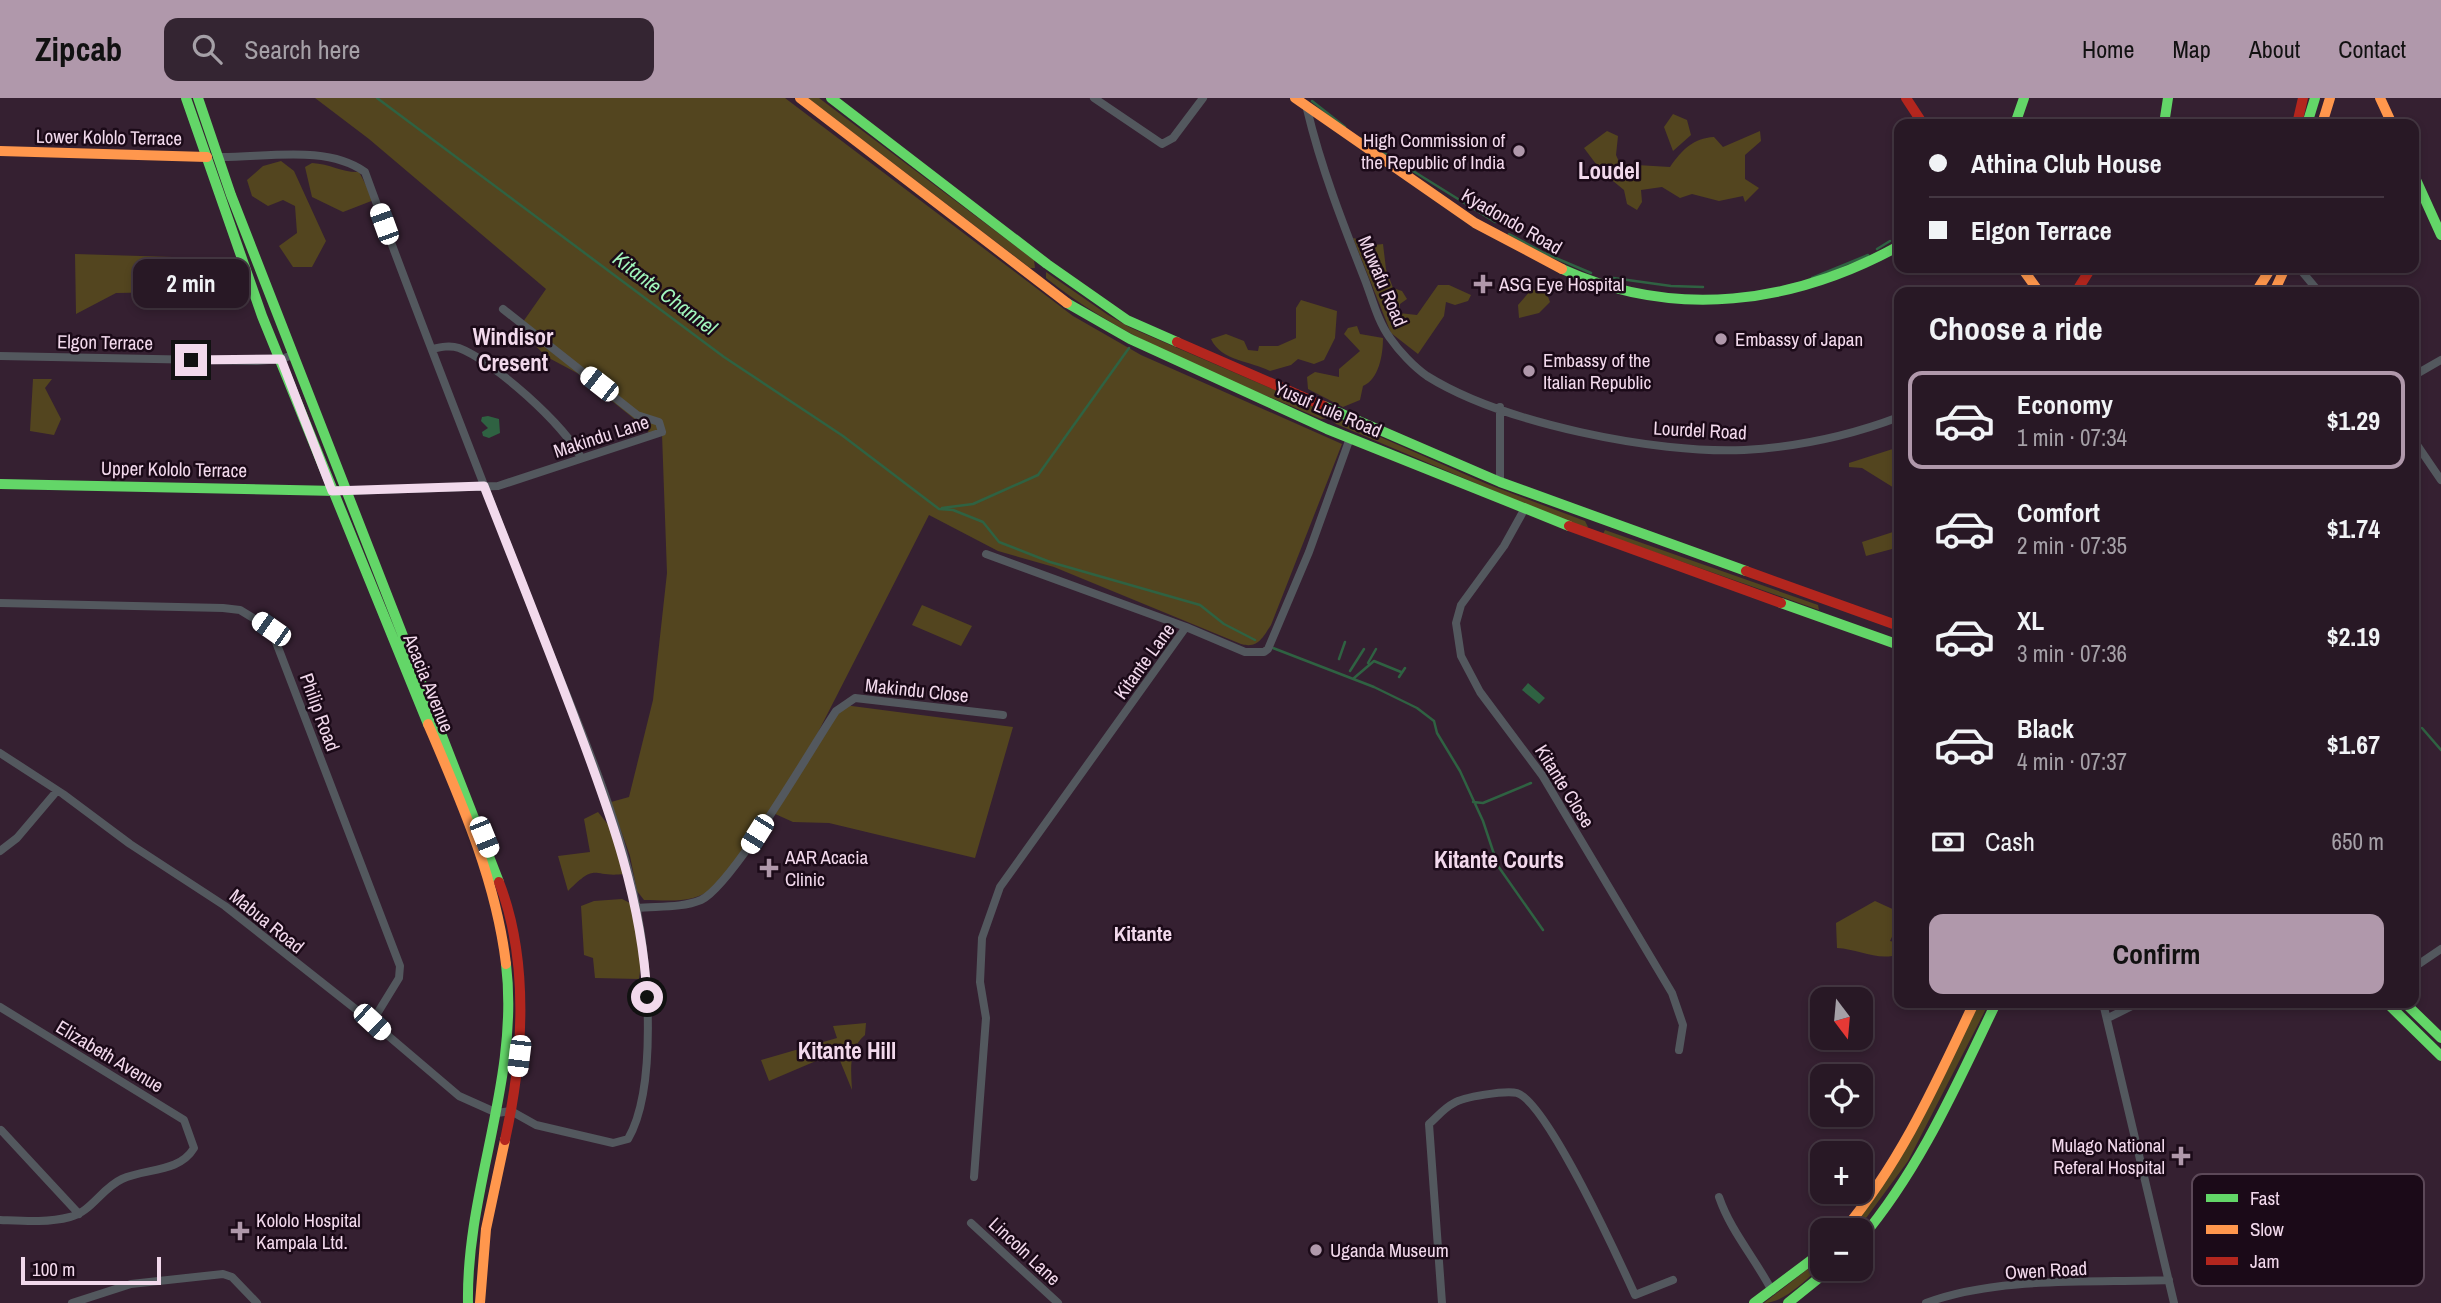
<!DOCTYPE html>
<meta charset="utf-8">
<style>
:root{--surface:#281825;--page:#342532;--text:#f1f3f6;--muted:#a5a0a7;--line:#443742;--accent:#b098ab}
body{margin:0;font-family:"Archivo Narrow",sans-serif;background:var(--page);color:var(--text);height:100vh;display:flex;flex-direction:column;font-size:26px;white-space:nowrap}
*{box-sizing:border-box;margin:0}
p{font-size:23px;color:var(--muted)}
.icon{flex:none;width:38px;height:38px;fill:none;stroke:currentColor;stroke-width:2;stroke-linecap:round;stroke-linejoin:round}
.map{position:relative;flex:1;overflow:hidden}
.details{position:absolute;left:1894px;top:189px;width:525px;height:721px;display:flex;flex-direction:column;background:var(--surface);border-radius:14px;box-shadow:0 4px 10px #0003,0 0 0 2px var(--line)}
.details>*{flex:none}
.hud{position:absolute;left:1894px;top:21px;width:525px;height:154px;border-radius:14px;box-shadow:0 4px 10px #0003,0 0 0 2px var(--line);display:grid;align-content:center;height:154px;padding:0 35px;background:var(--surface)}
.needle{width:46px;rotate:164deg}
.tools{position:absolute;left:1810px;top:889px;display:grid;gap:14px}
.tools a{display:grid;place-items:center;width:63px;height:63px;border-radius:14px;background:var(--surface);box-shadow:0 4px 10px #0003,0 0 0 2px var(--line);font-size:35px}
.scale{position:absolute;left:21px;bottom:18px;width:140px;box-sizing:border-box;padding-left:7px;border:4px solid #f2d9ec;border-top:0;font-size:19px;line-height:24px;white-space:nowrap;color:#f2d9ec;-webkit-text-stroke:5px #1b0a18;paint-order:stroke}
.end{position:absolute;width:32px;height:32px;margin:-16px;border:9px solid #f2d9ec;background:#111;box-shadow:0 0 0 4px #111}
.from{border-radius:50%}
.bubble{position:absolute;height:49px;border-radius:14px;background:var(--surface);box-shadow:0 4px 10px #0003,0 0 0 2px var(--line);font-size:23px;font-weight:800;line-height:49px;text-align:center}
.car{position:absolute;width:21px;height:42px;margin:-21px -10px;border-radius:9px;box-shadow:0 0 5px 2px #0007;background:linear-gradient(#fff 24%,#345 0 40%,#fff 0 76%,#345 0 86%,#fff 0)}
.hud b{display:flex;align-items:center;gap:24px;height:66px;font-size:26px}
.hud b+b{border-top:2px solid var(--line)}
.hud i{width:18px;height:18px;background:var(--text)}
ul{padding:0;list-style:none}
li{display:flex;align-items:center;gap:21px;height:98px;margin:0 14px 10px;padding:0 21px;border:4px solid transparent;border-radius:14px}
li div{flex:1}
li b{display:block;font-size:26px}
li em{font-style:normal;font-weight:800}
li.selected{border-color:var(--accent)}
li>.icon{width:63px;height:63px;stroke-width:1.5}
h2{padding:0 35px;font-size:32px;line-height:84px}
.pay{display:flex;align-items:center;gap:18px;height:77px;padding:0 35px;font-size:26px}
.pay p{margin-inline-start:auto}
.cta{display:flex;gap:14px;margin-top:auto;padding:14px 35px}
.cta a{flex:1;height:80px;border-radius:14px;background:var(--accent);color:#111;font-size:28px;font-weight:800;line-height:80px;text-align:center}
header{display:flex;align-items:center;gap:42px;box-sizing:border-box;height:98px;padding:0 35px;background:var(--accent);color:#111}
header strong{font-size:33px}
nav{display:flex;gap:38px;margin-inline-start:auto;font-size:24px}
.search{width:490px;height:63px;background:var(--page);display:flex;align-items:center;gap:18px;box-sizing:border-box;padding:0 24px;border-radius:14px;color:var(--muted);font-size:26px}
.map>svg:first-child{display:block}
.green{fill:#53451f}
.water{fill:#2f6242}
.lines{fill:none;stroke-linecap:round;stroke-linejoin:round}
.stream{stroke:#2f6242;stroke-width:2.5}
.street{stroke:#53585e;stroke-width:8}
.fast{stroke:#63d668;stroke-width:10}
.slow{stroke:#ff974d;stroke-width:10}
.jam{stroke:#b3261e;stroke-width:10}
.route{stroke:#f2d9ec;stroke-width:9}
.poi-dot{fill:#b098ab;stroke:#1b0a18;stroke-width:2.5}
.labels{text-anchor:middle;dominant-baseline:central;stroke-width:5;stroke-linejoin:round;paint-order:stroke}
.street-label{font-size:19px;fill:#f2d9ec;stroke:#1b0a18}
.poi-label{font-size:19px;fill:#f2d9ec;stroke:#1b0a18;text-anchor:start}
.water-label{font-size:21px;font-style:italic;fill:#a1f6bc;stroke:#1b0a18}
.neighbourhood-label{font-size:21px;font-weight:bold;fill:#f2d9ec;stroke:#1b0a18}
.quarter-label{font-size:23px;font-weight:bold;fill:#f2d9ec;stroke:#1b0a18}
.key{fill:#1b0a18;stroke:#5c4858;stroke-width:2}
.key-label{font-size:19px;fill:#f2d9ec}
</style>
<header>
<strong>Zipcab</strong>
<div class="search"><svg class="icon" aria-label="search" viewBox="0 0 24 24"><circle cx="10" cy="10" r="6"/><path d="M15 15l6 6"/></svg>Search here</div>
<nav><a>Home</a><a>Map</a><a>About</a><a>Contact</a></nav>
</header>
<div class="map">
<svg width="2441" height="1205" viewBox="0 0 2441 1205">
<rect width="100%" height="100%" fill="#352031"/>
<path class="green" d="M315,0H785L1073,218L1141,257L1342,346L1271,527C1263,539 1258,551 1241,546L1054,469L998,453L929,417L810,650L844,607L1013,629L975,760L829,725L793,724L773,715C755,743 728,791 693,800C678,804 659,802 644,802L637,793L630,758L611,704L629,699L653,602L667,475L662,336L649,339L648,332L577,275L547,259L518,231L546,191L369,41Z
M808,0H819L1034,162L1035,170H1030Z
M1673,16L1687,22L1691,37L1673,53L1664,29Z
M1607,33L1618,38L1616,57L1620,66L1670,69C1682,52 1693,40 1714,39L1723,49L1760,33L1761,43L1745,57V81L1759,90L1745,104L1743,98L1719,103L1692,96L1680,100L1662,89L1641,92L1642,104L1637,112L1627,106L1624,92L1602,74L1584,50Z
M281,63L294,73L326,143L312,169H293L279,148L297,135L295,108L283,102L268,108L252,98L247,82L263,68Z
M312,65C331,66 343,75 359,74L374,102L343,114L312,99L305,69Z
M1353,140L1361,142L1365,148L1383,146L1386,171L1393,190L1402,193L1407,201L1400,206L1399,215L1417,217L1438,187H1449L1471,197L1468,203L1455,207L1446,204L1444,218L1418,256L1391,235Z
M75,156L173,159V194L116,195L76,216Z
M1046,174L1108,217L1131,230L1317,310L1327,320L1321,321C1227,280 1127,245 1046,180Z
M1545,191L1550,204L1539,215L1519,220L1518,207L1531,192Z
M1301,202L1337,213L1335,240L1324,262L1314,266L1298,261L1291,267L1270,273C1251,263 1221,263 1211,241L1226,236L1244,243L1248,252L1258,253L1259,248H1278L1296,240V210Z
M1357,228L1360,236L1383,240C1383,257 1379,281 1363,288L1360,302L1343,309L1308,291L1307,279L1315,274L1339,279V271L1360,253L1344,236L1348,230Z
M33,281H52L45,290L61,321L54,337L30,333Z
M1337,320L1487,386L1585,423L1588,429L1584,431L1336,326L1333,323Z
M1899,349V393L1862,370L1849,369V365Z
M1605,432L1818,507L1819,512L1603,436Z
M1893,434L1899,441L1896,440L1892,451L1866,458L1862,444Z
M922,507L972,528L961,548L912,527Z
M598,714L610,729L624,776C591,780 598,763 568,793L558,758L590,754L584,721Z
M622,801L630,805L642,859L639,881L595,880L593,860L584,857L581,808L594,803Z
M1875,803L1899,814V824L1890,843L1899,845L1892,858C1874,861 1856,851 1837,850L1836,825Z
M1978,905H1989L1908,1063L1858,1131L1850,1132Z
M866,925L865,937C848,951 851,972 852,992L834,948L821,953L823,960L769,983L761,962L837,940L833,928Z
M1822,1160V1167C1807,1181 1784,1205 1764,1205Z"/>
<path class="water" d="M488,318L499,321L500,335L489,340L483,338L482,334L488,330L481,323L482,319Z
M1528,585L1545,600L1539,606L1522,592Z"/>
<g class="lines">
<path class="stream" d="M377,0L724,259L843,338L939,411
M1312,3L1345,29
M1360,40L1495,124
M1509,136L1544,155L1591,175
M1877,151L1890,143
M1606,179L1671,188L1703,189
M1812,180L1868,157
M942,410L973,406L1038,377L1129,250
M939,411L953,412L983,424L999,444L1050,464L1200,507L1224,526L1255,542
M1273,550L1374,589L1417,610L1434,623L1437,635L1460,673L1483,723L1498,768L1543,832
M1339,561L1345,544
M1368,565L1376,551
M1350,573L1364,551
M1399,579L1405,570
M1354,580L1374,563L1401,574
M2422,630L2441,652
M1473,704L1483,705L1531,685"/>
<path class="street" d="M1094,0L1162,46L1173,40L1203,0
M1307,11C1321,70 1343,126 1365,182C1372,200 1378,224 1390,240C1399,253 1414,269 1427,278C1502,325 1655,356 1744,352C1797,349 1849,338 1899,319
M2299,170L2319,194
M432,251C441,249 450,247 459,250C492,262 566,328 581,360
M0,258L257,263L281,261L293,257
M2413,278L2441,262
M1500,309V384
M2413,341L2441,382
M347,393L498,388L662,334L659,324L637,317L503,211
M1524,412L1504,448L1461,507L1456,525L1461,558L1480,594L1542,677L1672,895L1683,927L1679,952
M986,456L1186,529
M0,505L223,510L240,512L271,531L400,868L399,880L372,924
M0,655L63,696L130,746L225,808L372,924L459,998L497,1015L511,1013L536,1027L613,1045L628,1041C658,989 648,870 637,812C619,715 573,615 537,523C479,374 420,225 365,74C326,46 264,60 217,59
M0,753L17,740L56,694
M637,810C658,808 682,810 701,802C732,788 812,649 836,613L855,600L1003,617
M2413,870L2441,851
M2103,905L2174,1205
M0,909L184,1022L194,1050C179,1075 146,1070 122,1081C102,1090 91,1114 70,1119C47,1125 23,1123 0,1122
M2108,920L2138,905
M1,1032L79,1116
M974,1079L986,920L980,884L982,840L1000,789L1186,529L1245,554H1264L1268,551L1309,454L1350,340
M1719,1099C1731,1134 1755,1160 1772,1193
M971,1125L1058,1205
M72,1205L131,1186L223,1176L232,1179L257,1205
M1442,1205L1429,1026C1437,1019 1444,1010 1454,1005C1463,999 1506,992 1517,995C1547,1004 1620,1164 1635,1197L1673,1182
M1926,1205C1997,1178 2094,1185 2169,1182"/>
<path class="fast" d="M186,0L262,218L428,626
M198,0L231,97L499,784
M831,0L1047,166L1127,222L1177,244
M2015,26L2024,0
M2164,26L2168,0
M2307,26L2315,0
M2413,75L2441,137
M1562,171C1675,222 1793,206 1899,148
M1067,205L1130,241L1327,331L1569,428
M1324,308L1500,384L1746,473
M0,386L337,393
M1781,505L1899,547
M2387,905L2441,958
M2405,905L2441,940
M1860,1142C1920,1071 1956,988 1996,905
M468,1205C466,1090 520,982 506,866
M1754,1205L1822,1154
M1788,1205L1830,1171"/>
<path class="slow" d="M800,0L1067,205
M1295,0L1475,125L1562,171
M2380,0L2392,26
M2322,26L2330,0
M0,53L207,59
M2022,170L2039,194
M2256,194L2271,170
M2274,194L2285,170
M428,626C461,703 496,782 506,866
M1844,1132C1901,1064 1936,985 1974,905
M480,1205L486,1131L505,1042"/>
<path class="jam" d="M1906,0L1923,26
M2297,26L2303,0
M2076,194L2091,170
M1177,244L1324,308
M1569,428L1781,505
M1746,473L1899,528
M499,784C530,864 523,961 505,1042"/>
</g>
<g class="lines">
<path class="route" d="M191,262L281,261L332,393L484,388C515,467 547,547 577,627C611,717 642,803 647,899"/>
</g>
<g class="poi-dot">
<circle cx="1519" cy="53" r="7"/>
<path d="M1479.5 175.5h7v7h7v7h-7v7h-7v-7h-7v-7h7z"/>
<circle cx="1721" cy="241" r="7"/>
<circle cx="1529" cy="273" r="7"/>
<path d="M765.5 759.5h7v7h7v7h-7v7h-7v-7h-7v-7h7z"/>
<path d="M2177.5 1047.5h7v7h7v7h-7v7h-7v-7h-7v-7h7z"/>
<path d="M236.5 1122.5h7v7h7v7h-7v7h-7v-7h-7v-7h7z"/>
<circle cx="1316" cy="1152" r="7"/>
</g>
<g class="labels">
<g class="street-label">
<text transform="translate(109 39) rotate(1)">Lower Kololo Terrace</text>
<text transform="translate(1512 123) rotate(30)">Kyadondo Road</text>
<text transform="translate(1383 183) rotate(67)">Muwafu Road</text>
<text transform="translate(105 244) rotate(1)">Elgon Terrace</text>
<text transform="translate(1328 311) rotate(23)">Yusuf Lule Road</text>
<text transform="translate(1700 332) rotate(3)">Lourdel Road</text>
<text transform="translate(601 338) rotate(-18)">Makindu Lane</text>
<text transform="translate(174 371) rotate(1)">Upper Kololo Terrace</text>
<text transform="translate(1144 563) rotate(-54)">Kitante Lane</text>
<text transform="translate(429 585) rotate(68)">Acacia Avenue</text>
<text transform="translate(917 592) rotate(6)">Makindu Close</text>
<text transform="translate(320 614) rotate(70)">Philip Road</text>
<text transform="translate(1565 688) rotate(58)">Kitante Close</text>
<text transform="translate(267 823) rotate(39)">Mabua Road</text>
<text transform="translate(110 958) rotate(31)">Elizabeth Avenue</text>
<text transform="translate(1025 1153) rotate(43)">Lincoln Lane</text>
<text transform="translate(2046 1172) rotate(-3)">Owen Road</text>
</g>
<g class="poi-label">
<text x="1505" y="42" text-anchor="end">High Commission of<tspan x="1505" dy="22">the Republic of India</tspan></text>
<text x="1499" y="186">ASG Eye Hospital</text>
<text x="1735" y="241">Embassy of Japan</text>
<text x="1543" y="262">Embassy of the<tspan x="1543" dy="22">Italian Republic</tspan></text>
<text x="785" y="759">AAR Acacia<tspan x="785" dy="22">Clinic</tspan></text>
<text x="2165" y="1047" text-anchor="end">Mulago National<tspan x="2165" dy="22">Referal Hospital</tspan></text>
<text x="256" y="1122">Kololo Hospital<tspan x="256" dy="22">Kampala Ltd.</tspan></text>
<text x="1330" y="1152">Uganda Museum</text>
</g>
<g class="water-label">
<text transform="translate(665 195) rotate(37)">Kitante Channel</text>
</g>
<g class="neighbourhood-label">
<text x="1143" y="835">Kitante</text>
</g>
<g class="quarter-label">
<text x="1609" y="72">Loudel</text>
<text x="513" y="238">Windisor<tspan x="513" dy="26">Cresent</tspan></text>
<text x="1499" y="761">Kitante Courts</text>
<text x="847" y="952">Kitante Hill</text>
</g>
</g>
<rect x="2192" y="1076" width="232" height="112" rx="10" class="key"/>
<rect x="2206" y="1096" width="32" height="8" fill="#63d668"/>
<rect x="2206" y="1127" width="32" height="9" fill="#ff974d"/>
<rect x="2206" y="1159" width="32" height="8" fill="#b3261e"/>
<g class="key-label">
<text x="2250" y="1107">Fast</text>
<text x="2250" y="1138">Slow</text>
<text x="2250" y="1170">Jam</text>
</g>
</svg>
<div class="tools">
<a><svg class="needle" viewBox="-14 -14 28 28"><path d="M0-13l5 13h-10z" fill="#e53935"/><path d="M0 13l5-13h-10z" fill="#a5a0a7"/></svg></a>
<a><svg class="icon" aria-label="locate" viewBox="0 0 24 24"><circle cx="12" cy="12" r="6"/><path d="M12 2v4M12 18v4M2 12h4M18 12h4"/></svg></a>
<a>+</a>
<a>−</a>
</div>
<div class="scale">100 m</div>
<i class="end from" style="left:647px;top:899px"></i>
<i class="end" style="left:191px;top:262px"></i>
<div class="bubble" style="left:133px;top:161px;width:116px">2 min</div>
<i class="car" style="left:384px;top:126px;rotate:340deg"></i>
<i class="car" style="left:599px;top:286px;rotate:308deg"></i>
<i class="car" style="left:271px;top:531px;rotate:305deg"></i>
<i class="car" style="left:757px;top:736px;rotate:212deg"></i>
<i class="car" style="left:484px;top:739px;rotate:158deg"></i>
<i class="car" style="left:372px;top:924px;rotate:133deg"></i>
<i class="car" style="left:519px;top:958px;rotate:187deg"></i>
<div class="hud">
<b><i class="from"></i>Athina Club House</b>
<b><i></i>Elgon Terrace</b>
</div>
<section class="details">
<h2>Choose a ride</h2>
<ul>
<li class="selected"><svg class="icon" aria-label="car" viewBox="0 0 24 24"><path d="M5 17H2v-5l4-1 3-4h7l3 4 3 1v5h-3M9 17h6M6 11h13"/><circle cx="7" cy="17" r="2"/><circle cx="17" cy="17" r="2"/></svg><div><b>Economy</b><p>1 min · 07:34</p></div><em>$1.29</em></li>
<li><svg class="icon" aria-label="car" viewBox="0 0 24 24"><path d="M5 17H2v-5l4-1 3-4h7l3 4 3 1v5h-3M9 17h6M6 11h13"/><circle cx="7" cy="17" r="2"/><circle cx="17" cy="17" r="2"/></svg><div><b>Comfort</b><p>2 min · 07:35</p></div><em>$1.74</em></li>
<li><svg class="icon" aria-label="car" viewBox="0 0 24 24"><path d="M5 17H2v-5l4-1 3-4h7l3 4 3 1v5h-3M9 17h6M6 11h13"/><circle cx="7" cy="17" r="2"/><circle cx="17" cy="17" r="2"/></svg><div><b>XL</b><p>3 min · 07:36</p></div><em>$2.19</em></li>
<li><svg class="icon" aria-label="car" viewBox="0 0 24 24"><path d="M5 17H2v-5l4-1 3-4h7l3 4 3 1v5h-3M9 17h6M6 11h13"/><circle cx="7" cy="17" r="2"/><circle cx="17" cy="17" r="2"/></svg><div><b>Black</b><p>4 min · 07:37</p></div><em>$1.67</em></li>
</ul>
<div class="pay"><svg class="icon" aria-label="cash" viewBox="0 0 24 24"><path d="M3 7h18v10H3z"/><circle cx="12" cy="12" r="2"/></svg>Cash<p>650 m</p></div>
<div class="cta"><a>Confirm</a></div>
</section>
</div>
